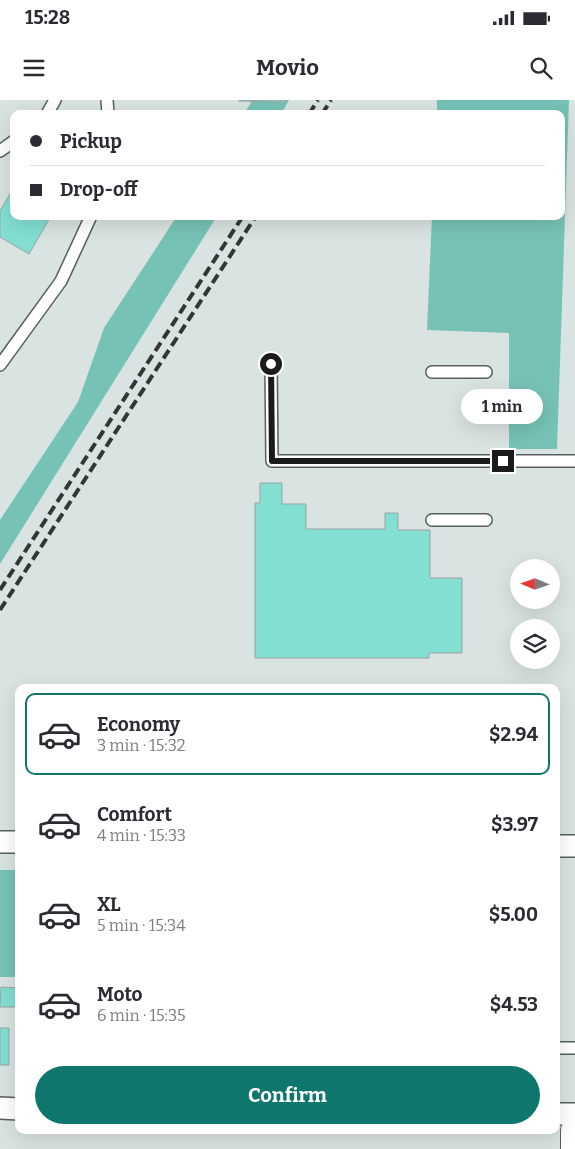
<!DOCTYPE html>
<meta charset="utf-8">
<style>
:root{--surface:#fff;--page:#f2f2f3;--text:#2b2b33;--muted:#7c7c81;--line:#e1e1e2;--accent:#0f766e}
body{margin:0;font-family:Bitter,serif;background:var(--page);color:var(--text);height:100vh;display:flex;flex-direction:column;font-size:19px;white-space:nowrap}
*{box-sizing:border-box;margin:0}
p{font-size:16px;color:var(--muted)}
.icon{flex:none;width:28px;height:28px;fill:none;stroke:currentColor;stroke-width:2;stroke-linecap:round;stroke-linejoin:round}
.map{position:relative;flex:1;overflow:hidden}
.details{position:absolute;left:15px;top:584px;width:545px;height:450px;display:flex;flex-direction:column;background:var(--surface);border-radius:10px;box-shadow:0 5px 20px #0002}
.details>*{flex:none}
.hud{position:absolute;left:10px;top:10px;width:555px;height:110px;border-radius:10px;box-shadow:0 5px 20px #0002;display:grid;align-content:center;height:110px;padding:0 20px;background:var(--surface)}
.needle{width:32px;rotate:272deg}
.tools{position:absolute;left:510px;top:459px;display:grid;gap:10px}
.tools a{display:grid;place-items:center;width:50px;height:50px;border-radius:50%;background:var(--surface);box-shadow:0 5px 20px #0002;font-size:25px}
.end{position:absolute;width:22px;height:22px;margin:-11px;border:6px solid #191c1b;background:#fff;box-shadow:0 0 0 2px #fff}
.from{border-radius:50%}
.bubble{position:absolute;height:35px;border-radius:18px;background:var(--surface);box-shadow:0 5px 20px #0002;font-size:16px;font-weight:700;line-height:35px;text-align:center}
.hud b{display:flex;align-items:center;gap:18px;height:48px;font-size:19px}
.hud b+b{border-top:1px solid var(--line)}
.hud i{width:12px;height:12px;background:var(--text)}
ul{padding:9px 0 0;list-style:none}
li{display:flex;align-items:center;gap:15px;height:82px;margin:0 10px 8px;padding:0 10px;border:2px solid transparent;border-radius:10px}
li div{flex:1}
li b{display:block;font-size:19px}
li em{font-style:normal;font-weight:700}
li.selected{border-color:var(--accent)}
li>.icon{width:45px;height:45px;stroke-width:1.5}
.action{display:flex;gap:10px;margin-top:auto;padding:10px 20px}
.action a{flex:1;height:58px;border-radius:30px;background:var(--accent);color:#fff;font-size:20px;font-weight:700;line-height:58px;text-align:center}
.status{display:flex;justify-content:space-between;align-items:center;height:35px;padding:0 25px;background:var(--surface);direction:ltr}
.status svg{height:14px;fill:currentColor}
header{display:flex;justify-content:space-between;align-items:center;height:65px;padding:0 20px;background:var(--surface);font-size:22px;font-weight:700}
.map>svg:first-child{display:block}
.green{fill:#76c2b6}
.building{fill:#82dfd2;stroke:#9aa3a1}
.lines{fill:none;stroke-linecap:round;stroke-linejoin:round}
.lane-casing{stroke:#57605e;stroke-width:14}
.street-casing{stroke:#57605e;stroke-width:24}
.secondary-casing{stroke:#57605e;stroke-width:30}
.lane{stroke:#fff;stroke-width:11}
.street{stroke:#fff;stroke-width:21}
.secondary{stroke:#fff;stroke-width:28}
.rail{stroke:#323635;stroke-width:4;stroke-dasharray:10 5;stroke-linecap:butt}
.route{stroke:#191c1b;stroke-width:6}
</style>
<div class="status"><b>15:28</b><svg viewBox="0 0 49 12"><path d="M0 12V9h3v3zM5 12V6h3v6zM10 12V3h3v9zM15 12V0h3v12zM26 1h20v11H26zM47 4h2v5h-2z"/></svg></div>
<header><svg class="icon" aria-label="menu" viewBox="0 0 24 24"><path d="M4 6h16M4 12h16M4 18h16"/></svg>Movio<svg class="icon" aria-label="search" viewBox="0 0 24 24"><circle cx="10" cy="10" r="6"/><path d="M15 15l6 6"/></svg></header>
<div class="map">
<svg width="575" height="1049" viewBox="0 0 575 1049">
<rect width="100%" height="100%" fill="#d9e3e1"/>
<path class="green" d="M287,0H289L281,14H244L252,1L286,2Z
M437,0H569L557,349H509V233L427,230L432,116H561V14H437Z
M177,116H217L0,464V420L78,302L104,228Z
M0,770H19V877H0Z"/>
<path class="building" d="M239,0H287L286,2L239,1Z
M14,87V116H51L29,154L0,137V111Z
M260,383H282V404H306V429H385V413H398V430H430V478H462V553H429V558H255V403H260Z
M1,887L19,888V907H0Z
M0,928H9V965H0Z"/>
<g class="lines">
<g class="lane-casing">
<path id="lane" d="M107,0L108,14
M47,14L55,0
M0,51L14,41
M271,263L272,361H575
M0,265L61,181L91,116
M432,272H486
M432,420H486
M556,948H575"/>
</g>
<g class="street-casing">
<path id="street" d="M0,742H19
M556,746H575
M0,1008L19,1009
M556,1014H575"/>
</g>
<g class="secondary-casing">
<path id="secondary" d="M575,1049V1031"/>
</g>
<use href="#lane" class="lane"/>
<use href="#street" class="street"/>
<use href="#secondary" class="secondary"/>
<path class="rail" d="M309,14L318,0
M322,14L331,0
M0,490L243,116
M0,510L256,116"/>
</g>
<g class="lines">
<path class="route" d="M271,264L272,361H503"/>
</g>
</svg>
<div class="tools">
<a><svg class="needle" viewBox="-14 -14 28 28"><path d="M0-13l5 13h-10z" fill="#e53935"/><path d="M0 13l5-13h-10z" fill="#7c7c81"/></svg></a>
<a><svg class="icon" aria-label="layers" viewBox="0 0 24 24"><path d="M12 4l9 5-9 5-9-5zM3 14l9 5 9-5"/></svg></a>
</div>
<i class="end from" style="left:271px;top:264px"></i>
<i class="end" style="left:503px;top:361px"></i>
<div class="bubble" style="left:461px;top:289px;width:82px">1 min</div>
<div class="hud">
<b><i class="from"></i>Pickup</b>
<b><i></i>Drop-off</b>
</div>
<section class="details">
<ul>
<li class="selected"><svg class="icon" aria-label="car" viewBox="0 0 24 24"><path d="M5 17H2v-5l4-1 3-4h7l3 4 3 1v5h-3M9 17h6M6 11h13"/><circle cx="7" cy="17" r="2"/><circle cx="17" cy="17" r="2"/></svg><div><b>Economy</b><p>3 min · 15:32</p></div><em>$2.94</em></li>
<li><svg class="icon" aria-label="car" viewBox="0 0 24 24"><path d="M5 17H2v-5l4-1 3-4h7l3 4 3 1v5h-3M9 17h6M6 11h13"/><circle cx="7" cy="17" r="2"/><circle cx="17" cy="17" r="2"/></svg><div><b>Comfort</b><p>4 min · 15:33</p></div><em>$3.97</em></li>
<li><svg class="icon" aria-label="car" viewBox="0 0 24 24"><path d="M5 17H2v-5l4-1 3-4h7l3 4 3 1v5h-3M9 17h6M6 11h13"/><circle cx="7" cy="17" r="2"/><circle cx="17" cy="17" r="2"/></svg><div><b>XL</b><p>5 min · 15:34</p></div><em>$5.00</em></li>
<li><svg class="icon" aria-label="car" viewBox="0 0 24 24"><path d="M5 17H2v-5l4-1 3-4h7l3 4 3 1v5h-3M9 17h6M6 11h13"/><circle cx="7" cy="17" r="2"/><circle cx="17" cy="17" r="2"/></svg><div><b>Moto</b><p>6 min · 15:35</p></div><em>$4.53</em></li>
</ul>
<div class="action"><a>Confirm</a></div>
</section>
</div>
